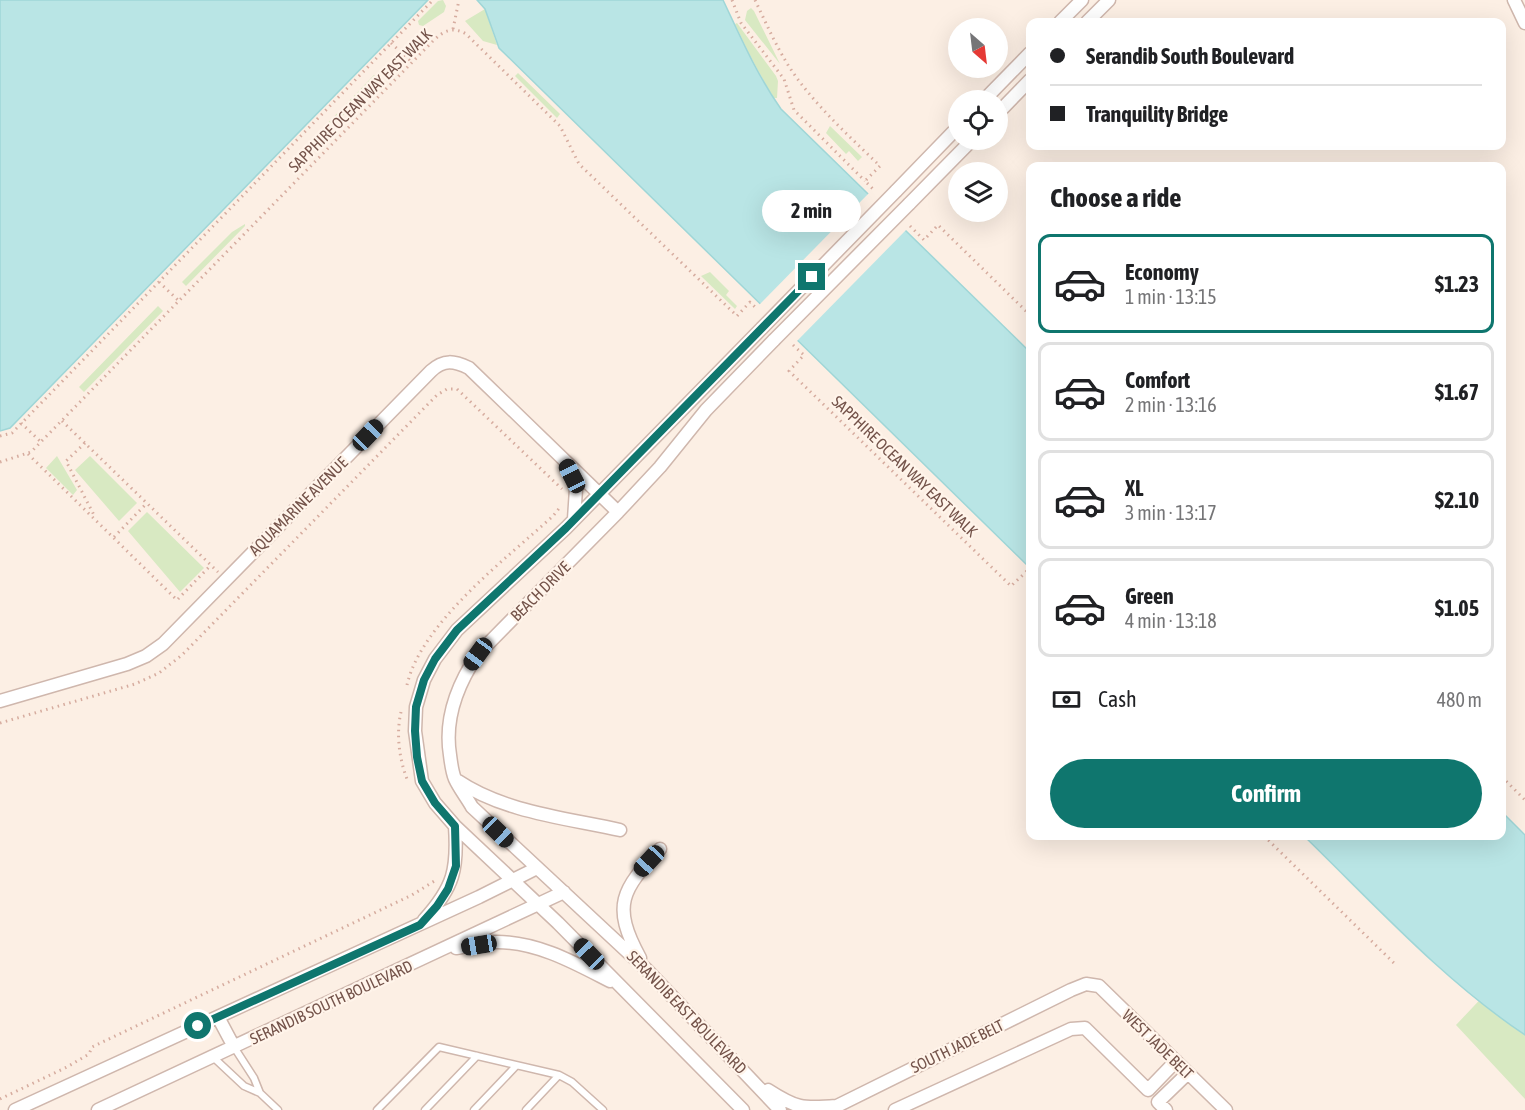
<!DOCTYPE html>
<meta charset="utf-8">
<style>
:root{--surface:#fff;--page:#f6f6f6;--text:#202124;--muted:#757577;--line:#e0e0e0;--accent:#0f766e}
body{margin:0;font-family:"Asap Condensed",sans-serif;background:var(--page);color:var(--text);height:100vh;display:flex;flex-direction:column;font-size:22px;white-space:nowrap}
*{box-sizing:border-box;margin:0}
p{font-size:20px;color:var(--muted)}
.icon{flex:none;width:33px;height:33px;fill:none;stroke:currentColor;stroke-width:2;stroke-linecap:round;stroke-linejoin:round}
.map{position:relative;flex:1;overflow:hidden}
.sheet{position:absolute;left:1026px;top:162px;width:480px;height:678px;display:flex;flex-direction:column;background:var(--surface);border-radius:12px;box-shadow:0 6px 24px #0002}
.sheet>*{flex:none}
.hud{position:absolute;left:1026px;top:18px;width:480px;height:132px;border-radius:12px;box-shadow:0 6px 24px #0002;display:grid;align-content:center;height:132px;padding:0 24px;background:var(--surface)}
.needle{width:39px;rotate:152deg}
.controls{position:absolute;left:948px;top:18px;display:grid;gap:12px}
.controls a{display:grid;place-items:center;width:60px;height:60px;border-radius:50%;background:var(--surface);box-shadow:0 6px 24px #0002;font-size:30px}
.end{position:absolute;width:27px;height:27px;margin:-14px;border:8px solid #0f766e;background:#fff;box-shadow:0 0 0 3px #fff}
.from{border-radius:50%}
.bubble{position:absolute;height:42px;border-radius:21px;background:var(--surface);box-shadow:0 6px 24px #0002;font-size:20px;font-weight:700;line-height:42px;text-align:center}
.car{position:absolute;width:18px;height:36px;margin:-18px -9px;border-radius:8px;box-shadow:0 0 4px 2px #0007;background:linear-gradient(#222 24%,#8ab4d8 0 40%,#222 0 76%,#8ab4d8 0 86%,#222 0)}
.hud b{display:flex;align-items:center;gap:21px;height:57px;font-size:22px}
.hud b+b{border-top:2px solid var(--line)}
.hud i{width:15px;height:15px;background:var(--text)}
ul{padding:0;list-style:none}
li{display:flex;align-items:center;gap:18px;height:99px;margin:0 12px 9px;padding:0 12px;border:3px solid var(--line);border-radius:12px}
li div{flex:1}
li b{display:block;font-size:22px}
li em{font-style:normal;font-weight:700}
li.current{border-color:var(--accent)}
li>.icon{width:54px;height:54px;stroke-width:1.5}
h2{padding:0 24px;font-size:27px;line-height:72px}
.pay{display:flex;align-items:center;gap:15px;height:66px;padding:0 24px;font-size:22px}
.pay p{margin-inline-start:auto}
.button{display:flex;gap:12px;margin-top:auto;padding:12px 24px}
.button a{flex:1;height:69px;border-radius:36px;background:var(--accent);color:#fff;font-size:24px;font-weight:700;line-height:69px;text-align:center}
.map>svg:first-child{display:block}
.green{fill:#d8e9c2}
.water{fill:#b9e5e5;stroke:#9fd6d7;stroke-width:1.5}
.pier{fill:#fcefe4}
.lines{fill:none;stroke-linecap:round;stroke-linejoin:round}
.service-casing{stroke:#cfb7ad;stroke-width:9}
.minor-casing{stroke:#cfb7ad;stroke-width:15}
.path{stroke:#d6ac9f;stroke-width:3;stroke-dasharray:1.5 4.5;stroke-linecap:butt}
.service{stroke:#fff;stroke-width:6}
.minor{stroke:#fff;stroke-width:12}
.minor-bridge-casing{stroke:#cfb7ad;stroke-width:15;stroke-linecap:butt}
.minor-bridge{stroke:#fff;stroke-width:12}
.route{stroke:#0f766e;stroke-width:8}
.labels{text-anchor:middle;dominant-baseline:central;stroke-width:4.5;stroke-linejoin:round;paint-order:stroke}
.street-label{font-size:16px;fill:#74534a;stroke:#fff4ea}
</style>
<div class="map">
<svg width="1525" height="1110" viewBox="0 0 1525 1110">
<rect width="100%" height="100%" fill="#fcefe4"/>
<path class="green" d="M443,0L446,6L444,12L423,26L419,25L418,21L438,1Z
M751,8L754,11L780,64L745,20L747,11Z
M485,9L497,45L483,41L465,21Z
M737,23L776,76L778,81L777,98H774C759,74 747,50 735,24Z
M518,73L560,114L557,118L515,76Z
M374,75L378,79L327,132L323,128Z
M830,126L862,157L858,161L849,151L846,154L826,133Z
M245,224V226L186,286L182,282L232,232Z
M710,272L729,291L726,295L737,306L735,309L701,276Z
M158,306L163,311L84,392L79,387Z
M57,456L77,490L73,495L46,468Z
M90,456L137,503L119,521L75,470Z
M147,512L204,568L180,592L128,531Z
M1525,952V1099L1456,1025Z"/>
<path class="water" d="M0,0H428L10,428L0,431Z
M477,0H723C741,38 757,75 781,109L1030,352V568L499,48L485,9Z
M1502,812L1525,835V1035C1443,980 1375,905 1304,836H1502Z"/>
<path class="pier" d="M870,192L908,228L796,342L758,306Z"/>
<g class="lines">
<g class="service-casing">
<path id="service" d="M234,1047L254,1078L260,1093
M213,1057L244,1086L260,1093L278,1110
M377,1110L439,1047L559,1075
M425,1110L477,1056
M474,1110L516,1066
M526,1110L559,1075L572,1082L603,1110"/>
</g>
<g class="minor-casing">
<path id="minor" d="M1514,0L1525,23
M1060,22L1082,0
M1087,22L1109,0
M984,100L1030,53
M998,113L1030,80
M896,191L958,127
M909,204L972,140
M774,340L706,410L660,467L618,512L478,654C457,685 444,718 450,755C451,763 452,772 455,779C459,788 467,798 472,807L646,969L780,1110
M568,468L576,489L574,519
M0,701L127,664L146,656L163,644L431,371C444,359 454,361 469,368L618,512
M458,781C504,812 566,818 620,830
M424,920C454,887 458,869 455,826
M456,948C469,946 484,942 497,942C538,942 575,963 610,981
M640,958C611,905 622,890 660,849
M218,1017L234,1047
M768,1090C796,1108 802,1109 836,1106
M15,1110L479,897L537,868
M98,1110L564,892
M743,1110L558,923L455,826L435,803L422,781L415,731L416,707L424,680L435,659L457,630L566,528L762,328
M829,1110L1071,990L1086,984L1099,986L1226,1110
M895,1110L1071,1029L1085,1028L1148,1090L1176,1061
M1166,1110L1158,1102L1188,1073"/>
</g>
<path class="path" d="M732,0L741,23L784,79L794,110L865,181
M755,0C767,25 778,51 794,74C818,108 850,137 880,166L865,181L873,189
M453,29L459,0
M391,43L413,63
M910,226L924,240L938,225L1030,315
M159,282L179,301
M793,345L804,355L789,371L1011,586L1027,571L1030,574
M62,421L218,572
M21,423L41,442
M0,436L12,433L433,0
M85,443L66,461L95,517
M28,454L177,600L211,565
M0,462L31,452L433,41C443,31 453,26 466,34L560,126L579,164L737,316L750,302L756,308
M114,537L147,503
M407,685C421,623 507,558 553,516L561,506
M401,712C396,733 399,758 407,779
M0,723L135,684L159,673L182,655L437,395L447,389H457L562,489
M1502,777L1525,800
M1264,836L1396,965
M0,1099L67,1067L89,1054L92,1047L412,895L436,880"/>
<use href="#service" class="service"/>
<use href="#minor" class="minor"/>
<g class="minor-bridge-casing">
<path id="minor-bridge" d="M762,328L896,191
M774,340L909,204"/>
</g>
<use href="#minor-bridge" class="minor-bridge"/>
</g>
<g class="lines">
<path class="route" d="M198,1026L420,925L437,906L448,889L456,866L455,826L435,803L422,781L417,757L415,731L416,707L424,680L435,659L457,630L566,528L812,277"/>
</g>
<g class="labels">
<g class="street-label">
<text transform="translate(360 100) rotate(-45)">SAPPHIRE OCEAN WAY EAST WALK</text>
<text transform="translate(905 466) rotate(44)">SAPPHIRE OCEAN WAY EAST WALK</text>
<text transform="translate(298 506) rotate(-45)">AQUAMARINE AVENUE</text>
<text transform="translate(540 591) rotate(-45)">BEACH DRIVE</text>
<text transform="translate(331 1002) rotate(-25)">SERANDIB SOUTH BOULEVARD</text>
<text transform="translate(687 1012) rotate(46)">SERANDIB EAST BOULEVARD</text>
<text transform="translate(1158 1044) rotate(44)">WEST JADE BELT</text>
<text transform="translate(957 1046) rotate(-26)">SOUTH JADE BELT</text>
</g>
</g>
</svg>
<div class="controls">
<a><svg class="needle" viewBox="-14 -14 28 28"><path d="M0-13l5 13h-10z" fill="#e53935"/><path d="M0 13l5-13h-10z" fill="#757577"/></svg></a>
<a><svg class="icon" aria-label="locate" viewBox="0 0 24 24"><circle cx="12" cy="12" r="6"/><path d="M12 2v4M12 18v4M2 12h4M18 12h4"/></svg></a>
<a><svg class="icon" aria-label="layers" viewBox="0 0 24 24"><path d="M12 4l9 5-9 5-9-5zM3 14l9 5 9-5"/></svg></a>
</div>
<i class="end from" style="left:198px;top:1026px"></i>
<i class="end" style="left:812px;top:277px"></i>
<div class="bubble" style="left:762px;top:190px;width:99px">2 min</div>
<i class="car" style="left:368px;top:435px;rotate:44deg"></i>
<i class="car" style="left:572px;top:476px;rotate:333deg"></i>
<i class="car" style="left:478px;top:654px;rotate:216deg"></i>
<i class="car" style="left:498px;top:832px;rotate:134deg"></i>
<i class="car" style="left:649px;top:861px;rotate:223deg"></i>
<i class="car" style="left:479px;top:945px;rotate:261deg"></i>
<i class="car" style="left:589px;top:954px;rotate:316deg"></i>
<div class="hud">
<b><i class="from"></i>Serandib South Boulevard</b>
<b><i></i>Tranquility Bridge</b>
</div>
<section class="sheet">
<h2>Choose a ride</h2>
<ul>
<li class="current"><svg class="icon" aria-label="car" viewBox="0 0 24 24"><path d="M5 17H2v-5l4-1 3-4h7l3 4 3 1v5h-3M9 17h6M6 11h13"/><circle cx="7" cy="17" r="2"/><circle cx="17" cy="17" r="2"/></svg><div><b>Economy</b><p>1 min · 13:15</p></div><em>$1.23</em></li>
<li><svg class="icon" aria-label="car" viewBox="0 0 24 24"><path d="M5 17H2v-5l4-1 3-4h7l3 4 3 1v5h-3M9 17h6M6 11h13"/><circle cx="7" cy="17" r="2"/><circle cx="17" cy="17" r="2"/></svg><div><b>Comfort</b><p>2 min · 13:16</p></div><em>$1.67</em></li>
<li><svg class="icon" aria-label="car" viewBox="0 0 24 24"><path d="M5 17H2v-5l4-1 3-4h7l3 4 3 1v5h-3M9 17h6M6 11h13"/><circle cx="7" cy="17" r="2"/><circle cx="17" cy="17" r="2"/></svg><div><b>XL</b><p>3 min · 13:17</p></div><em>$2.10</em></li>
<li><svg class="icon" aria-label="car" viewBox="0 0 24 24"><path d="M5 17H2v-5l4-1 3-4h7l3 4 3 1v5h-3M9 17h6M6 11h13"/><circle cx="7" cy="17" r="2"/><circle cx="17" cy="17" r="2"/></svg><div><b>Green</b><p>4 min · 13:18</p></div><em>$1.05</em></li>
</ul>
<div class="pay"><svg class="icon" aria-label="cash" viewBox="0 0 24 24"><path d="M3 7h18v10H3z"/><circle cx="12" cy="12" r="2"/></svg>Cash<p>480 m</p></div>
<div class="button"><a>Confirm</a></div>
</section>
</div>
